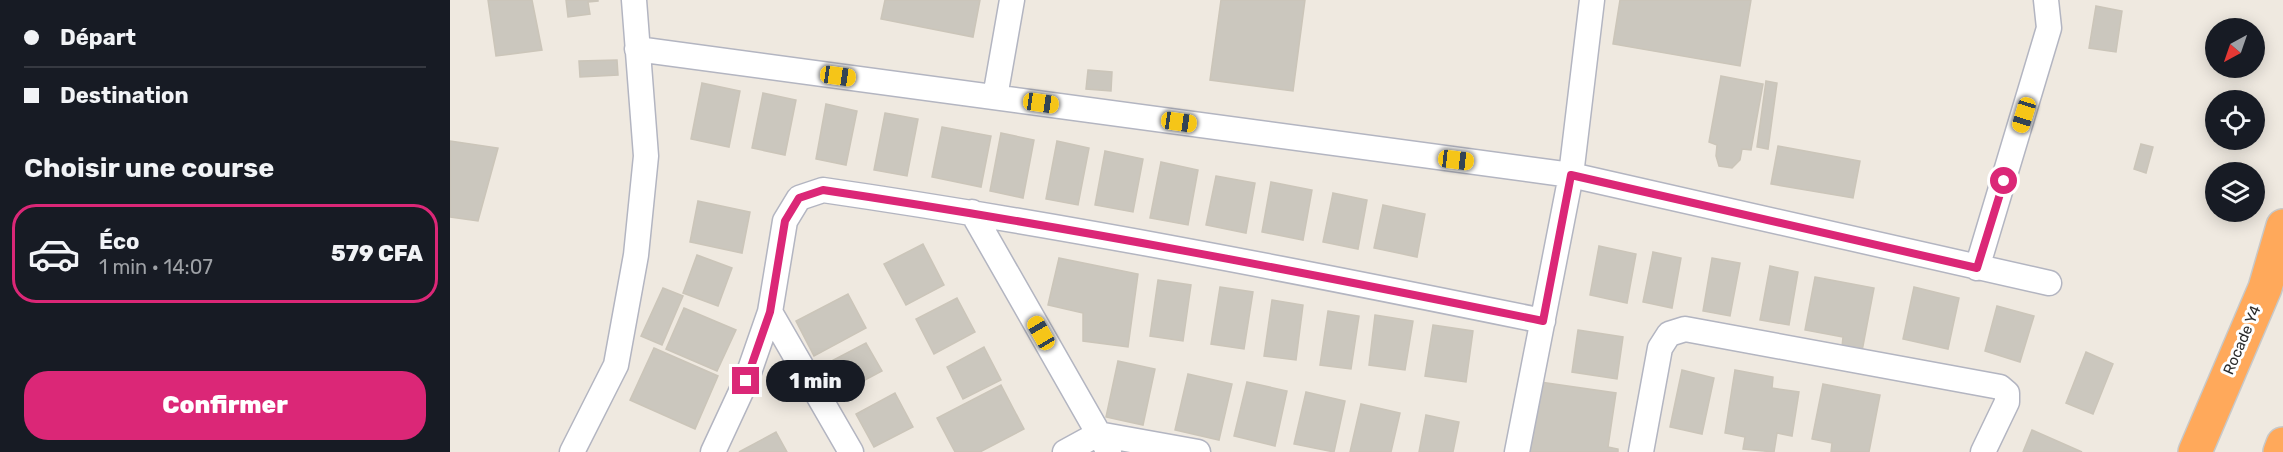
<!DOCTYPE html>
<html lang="fr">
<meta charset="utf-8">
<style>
:root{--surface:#171b24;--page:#242831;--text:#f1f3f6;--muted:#9ea1a6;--line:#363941;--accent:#db2777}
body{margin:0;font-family:Rubik,sans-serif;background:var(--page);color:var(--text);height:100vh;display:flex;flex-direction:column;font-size:22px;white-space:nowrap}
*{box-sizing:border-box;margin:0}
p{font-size:20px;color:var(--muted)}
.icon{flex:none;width:33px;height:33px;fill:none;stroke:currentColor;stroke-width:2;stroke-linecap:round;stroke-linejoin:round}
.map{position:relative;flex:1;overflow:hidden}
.panel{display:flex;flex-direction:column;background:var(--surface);width:450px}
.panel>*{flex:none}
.hud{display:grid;align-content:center;height:132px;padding:0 24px;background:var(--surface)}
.needle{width:39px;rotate:220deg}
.fabs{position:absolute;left:1755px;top:18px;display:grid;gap:12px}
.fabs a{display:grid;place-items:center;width:60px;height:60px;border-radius:50%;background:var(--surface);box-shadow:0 3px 15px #0003;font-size:30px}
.end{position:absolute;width:27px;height:27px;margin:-14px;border:8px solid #db2777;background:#fff;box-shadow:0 0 0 3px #fff}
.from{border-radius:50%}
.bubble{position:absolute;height:42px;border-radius:21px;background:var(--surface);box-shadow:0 3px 15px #0003;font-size:20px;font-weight:800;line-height:42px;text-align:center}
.car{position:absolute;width:18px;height:36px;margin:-18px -9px;border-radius:8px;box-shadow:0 0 4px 2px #0007;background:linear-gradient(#f5c518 24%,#345 0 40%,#f5c518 0 76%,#345 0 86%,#f5c518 0)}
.hud b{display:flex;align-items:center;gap:21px;height:57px;font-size:22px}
.hud b+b{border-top:2px solid var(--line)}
.hud i{width:15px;height:15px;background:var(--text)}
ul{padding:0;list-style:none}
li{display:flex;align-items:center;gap:18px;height:99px;margin:0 12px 9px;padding:0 12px;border:3px solid transparent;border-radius:24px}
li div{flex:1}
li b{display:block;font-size:22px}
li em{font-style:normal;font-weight:800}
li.on{border-color:var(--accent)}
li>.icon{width:54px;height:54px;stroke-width:1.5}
h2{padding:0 24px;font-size:27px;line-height:72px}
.action{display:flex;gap:12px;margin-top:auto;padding:12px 24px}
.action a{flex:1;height:69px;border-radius:24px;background:var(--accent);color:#fff;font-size:24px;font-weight:800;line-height:69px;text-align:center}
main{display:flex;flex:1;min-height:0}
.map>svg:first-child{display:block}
.building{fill:#cbc7be;stroke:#cbc5b9;stroke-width:1.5}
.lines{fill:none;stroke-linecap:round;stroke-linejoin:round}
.street-casing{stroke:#b3b5c1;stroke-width:27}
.highway-casing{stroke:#c8c8c8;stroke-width:36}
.street{stroke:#fff;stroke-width:24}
.highway{stroke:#ffa95b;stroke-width:33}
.route{stroke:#db2777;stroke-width:8}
.labels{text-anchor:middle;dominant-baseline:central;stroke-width:6;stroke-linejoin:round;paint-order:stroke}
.street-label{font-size:15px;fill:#2d2d2d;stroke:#fff}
</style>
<main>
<section class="panel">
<div class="hud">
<b><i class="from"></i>Départ</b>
<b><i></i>Destination</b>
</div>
<h2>Choisir une course</h2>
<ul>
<li class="on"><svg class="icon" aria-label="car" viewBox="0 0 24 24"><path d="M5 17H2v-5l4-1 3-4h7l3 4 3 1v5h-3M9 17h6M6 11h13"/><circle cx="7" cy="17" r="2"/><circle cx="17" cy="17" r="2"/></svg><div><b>Éco</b><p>1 min · 14:07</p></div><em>579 CFA</em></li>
</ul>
<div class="action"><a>Confirmer</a></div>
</section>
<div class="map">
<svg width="1833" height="452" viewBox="0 0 1833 452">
<rect width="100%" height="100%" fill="#efe9e0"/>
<path class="building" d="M38,0H82L92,50L46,56Z
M116,0H148V1L138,2L140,14L118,17Z
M435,0H530L523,37L431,19Z
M771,0H855L843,91L760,80Z
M1170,0H1301L1290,66L1163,44Z
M1646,6L1672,11L1666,52L1639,48Z
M167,60L168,75L130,77L129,61Z
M638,70L662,72L661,91L636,89Z
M1271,76L1313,84L1301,150L1292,149L1290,160L1282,168L1269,166L1266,156L1267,145L1259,142Z
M1316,81L1327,83L1318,149L1307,147Z
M252,83L290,91L279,147L241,139Z
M313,93L346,100L335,155L302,148Z
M376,104L407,111L396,165L366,159Z
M435,113L468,119L457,176L424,170Z
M492,127L541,136L531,187L482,177Z
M551,133L584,140L573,198L540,191Z
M0,141L48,148L28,221L0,217Z
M607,141L639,148L628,205L596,199Z
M1691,144L1703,147L1696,173L1684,169Z
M1328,146L1410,161L1403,198L1321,184Z
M655,151L693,159L683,212L645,205Z
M711,162L748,170L738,225L700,218Z
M766,176L805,183L796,233L756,225Z
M821,182L862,190L853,240L812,232Z
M883,193L917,200L908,249L873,242Z
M248,201L300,212L292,253L240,242Z
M933,205L975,214L967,257L924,248Z
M473,244L494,285L456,305L434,264Z
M1149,246L1186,254L1177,303L1140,295Z
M1203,252L1231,258L1222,308L1193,302Z
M247,255L282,268L268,306L233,293Z
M609,258L688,274L678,347L633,341V313L598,305Z
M1262,258L1290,263L1280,316L1253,311Z
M1320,266L1348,272L1339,325L1310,320Z
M1365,277L1424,288L1412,351L1392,347L1393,337L1355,330Z
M708,280L741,285L733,341L700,336Z
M770,287L803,292L794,349L761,344Z
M1464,287L1509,298L1498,349L1453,339Z
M213,288L233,296L212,345L191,336Z
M398,294L416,328L364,356L346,321Z
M507,298L525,332L484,354L466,319Z
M822,300L853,305L846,360L814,356Z
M1547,306L1584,316L1570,362L1535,351Z
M234,308L286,330L267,371L216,349Z
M878,311L909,316L901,369L870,365Z
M925,315L963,321L955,370L919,365Z
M983,325L1023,331L1016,382L975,376Z
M1128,330L1173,337L1167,379L1122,372Z
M416,343L432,371L383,397L368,368Z
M534,347L551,380L513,399L497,367Z
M204,348L268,376L245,429L180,400Z
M1636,352L1663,364L1643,414L1616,403Z
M668,361L705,369L693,425L656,417Z
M1232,370L1264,378L1252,434L1220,427Z
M1285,370L1323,377L1322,388L1349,392L1342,436L1327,433L1324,452L1293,449L1295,437L1275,433Z
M738,374L782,384L769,440L725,430Z
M797,382L837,391L825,446L784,436Z
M1090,382L1166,393L1158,447L1168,449V452H1080Z
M1373,384L1430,395L1419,452H1381L1382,443L1362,439Z
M551,385L574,429L530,452H505L487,418Z
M856,392L895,401L884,452L844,444Z
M445,393L463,427L424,447L406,414Z
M911,404L950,413L941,452H900Z
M976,415L1009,422L1003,452H969Z
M1582,430L1632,452H1573Z
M326,432L337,452H289Z"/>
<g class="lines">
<g class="street-casing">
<path id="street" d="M187,49L1121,175L1599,283
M545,97L562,0
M522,212L659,452
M1527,268L1599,28L1596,0
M320,312L401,452
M122,452L166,365L186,255L196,156L184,0
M263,452L296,381L320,312L335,221L349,198L373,190C614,225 853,272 1093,321
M615,452L648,434L748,452
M1067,452L1121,175L1142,0
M1191,452L1210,348L1219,334L1235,329L1550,387L1557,393V402L1533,452"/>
</g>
<g class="highway-casing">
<path id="highway" d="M1745,452L1815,288L1833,226
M1830,452L1833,444"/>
</g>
<use href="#street" class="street"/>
<use href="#highway" class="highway"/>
</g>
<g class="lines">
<path class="route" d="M296,381L320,312L335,221L349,198L373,190C614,226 853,272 1093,321L1121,175L1527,268L1554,181"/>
</g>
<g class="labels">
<g class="street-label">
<text transform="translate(1792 340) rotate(-67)">Rocade Y4</text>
</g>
</g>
</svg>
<div class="fabs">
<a><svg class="needle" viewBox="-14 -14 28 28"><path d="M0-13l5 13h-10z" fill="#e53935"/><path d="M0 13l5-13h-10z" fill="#9ea1a6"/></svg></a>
<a><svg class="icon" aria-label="locate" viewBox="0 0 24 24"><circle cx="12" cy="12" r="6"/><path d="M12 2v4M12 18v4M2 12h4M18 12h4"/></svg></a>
<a><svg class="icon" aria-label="layers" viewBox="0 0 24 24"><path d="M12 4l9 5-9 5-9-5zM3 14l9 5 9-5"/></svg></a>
</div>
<i class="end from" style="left:1554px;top:181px"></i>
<i class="end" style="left:296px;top:381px"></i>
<div class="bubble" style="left:316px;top:360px;width:99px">1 min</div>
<i class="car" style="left:388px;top:76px;rotate:98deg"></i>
<i class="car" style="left:591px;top:103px;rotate:98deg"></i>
<i class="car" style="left:1574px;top:115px;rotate:197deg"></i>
<i class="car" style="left:729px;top:122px;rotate:98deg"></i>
<i class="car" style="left:1006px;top:160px;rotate:97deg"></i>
<i class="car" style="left:591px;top:333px;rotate:330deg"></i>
</div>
</main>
